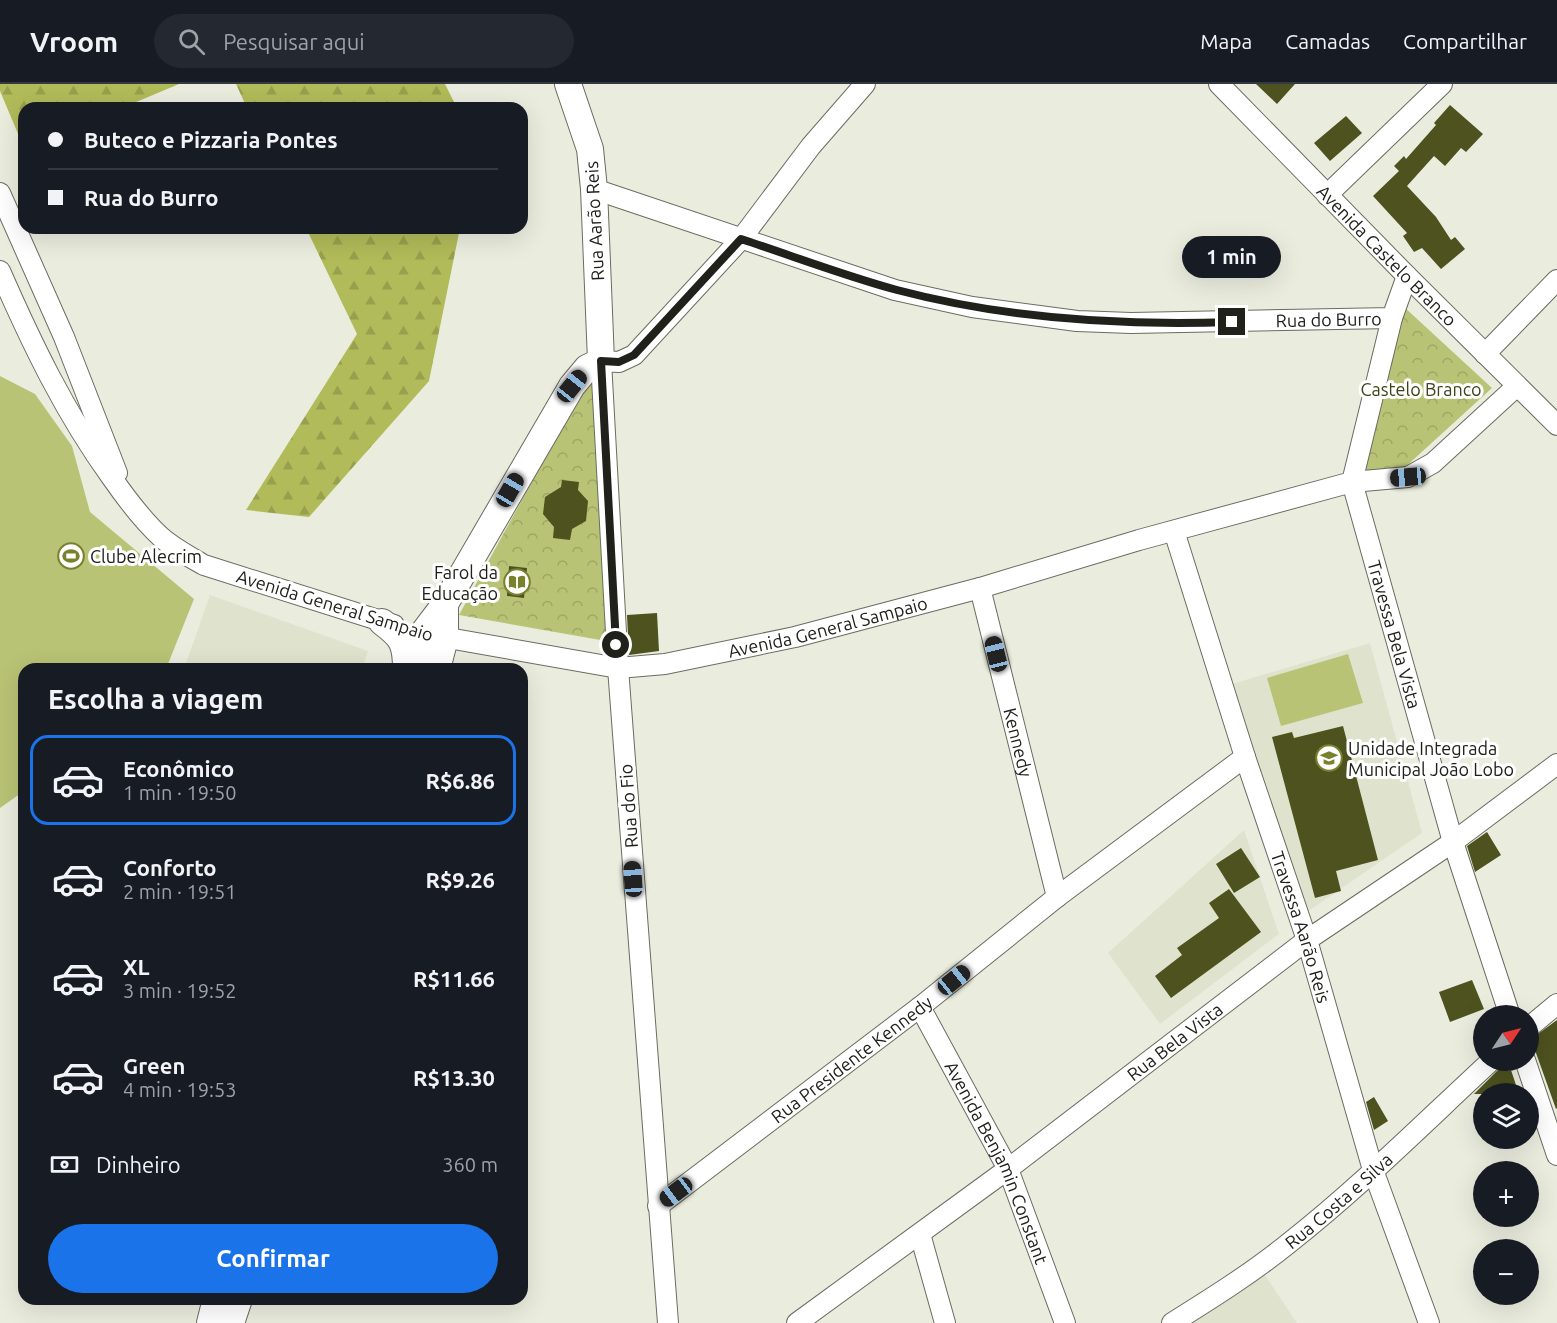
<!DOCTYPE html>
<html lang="pt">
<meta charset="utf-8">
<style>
:root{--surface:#171b24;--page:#242831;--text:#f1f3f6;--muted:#9ea1a6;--line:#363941;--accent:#1a73e8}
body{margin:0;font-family:Ubuntu,sans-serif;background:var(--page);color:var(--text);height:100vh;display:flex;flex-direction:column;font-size:22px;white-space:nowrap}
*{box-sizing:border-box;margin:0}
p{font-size:20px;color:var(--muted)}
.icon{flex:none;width:33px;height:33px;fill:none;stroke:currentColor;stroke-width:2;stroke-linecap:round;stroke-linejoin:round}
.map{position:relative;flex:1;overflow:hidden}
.drawer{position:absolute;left:18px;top:579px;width:510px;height:642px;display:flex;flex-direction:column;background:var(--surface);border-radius:18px;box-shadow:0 6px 24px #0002}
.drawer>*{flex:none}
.hud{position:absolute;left:18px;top:18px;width:510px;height:132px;border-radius:18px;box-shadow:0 6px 24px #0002;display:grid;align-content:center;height:132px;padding:0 30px;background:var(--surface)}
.needle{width:39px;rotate:55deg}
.buttons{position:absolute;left:1473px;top:921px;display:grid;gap:12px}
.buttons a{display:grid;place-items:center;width:66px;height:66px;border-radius:50%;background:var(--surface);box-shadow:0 6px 24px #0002;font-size:30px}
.end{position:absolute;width:27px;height:27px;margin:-14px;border:8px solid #20211b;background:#fff;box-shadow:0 0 0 3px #fff}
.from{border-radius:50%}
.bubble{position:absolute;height:42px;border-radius:21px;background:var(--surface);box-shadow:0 6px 24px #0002;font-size:20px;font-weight:700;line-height:42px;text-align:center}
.car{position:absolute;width:18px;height:36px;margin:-18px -9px;border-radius:8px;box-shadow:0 0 4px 2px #0007;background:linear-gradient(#222 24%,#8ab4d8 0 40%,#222 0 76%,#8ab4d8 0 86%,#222 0)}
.hud b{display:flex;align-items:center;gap:21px;height:57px;font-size:22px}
.hud b+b{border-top:2px solid var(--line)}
.hud i{width:15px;height:15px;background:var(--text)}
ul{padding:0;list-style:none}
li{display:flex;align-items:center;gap:18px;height:90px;margin:0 12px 9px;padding:0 18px;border:3px solid transparent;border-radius:18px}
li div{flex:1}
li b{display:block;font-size:22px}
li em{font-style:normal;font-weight:700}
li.active{border-color:var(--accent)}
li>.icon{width:54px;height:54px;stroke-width:1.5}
h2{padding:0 30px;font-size:27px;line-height:72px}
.pay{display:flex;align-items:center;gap:15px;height:66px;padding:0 30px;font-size:22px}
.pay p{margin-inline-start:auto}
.button{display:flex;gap:12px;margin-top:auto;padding:12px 30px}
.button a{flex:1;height:69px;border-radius:36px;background:var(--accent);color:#fff;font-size:24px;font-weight:700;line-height:69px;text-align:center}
header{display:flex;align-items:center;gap:36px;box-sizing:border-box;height:84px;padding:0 30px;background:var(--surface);border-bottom:2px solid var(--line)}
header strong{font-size:28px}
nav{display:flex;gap:33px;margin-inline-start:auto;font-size:21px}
.search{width:420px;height:54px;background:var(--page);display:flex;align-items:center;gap:15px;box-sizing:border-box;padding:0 21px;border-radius:33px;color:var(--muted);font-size:22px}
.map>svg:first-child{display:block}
.built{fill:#dfe3cd}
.forest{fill:url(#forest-firs)}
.park{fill:url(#park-crowns)}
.garden{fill:#b9c375}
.building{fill:#4d521e}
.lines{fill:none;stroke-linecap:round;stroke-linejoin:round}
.minor-casing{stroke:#6a6c60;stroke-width:22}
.major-casing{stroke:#6a6c60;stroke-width:28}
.minor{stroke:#fff;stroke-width:20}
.major{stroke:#fff;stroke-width:26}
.route{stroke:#20211b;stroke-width:8}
.labels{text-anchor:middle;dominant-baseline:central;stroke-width:6;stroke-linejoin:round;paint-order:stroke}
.street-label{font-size:18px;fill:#20211b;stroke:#fff}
.park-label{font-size:18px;fill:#3e431a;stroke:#fff}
.poi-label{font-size:18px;fill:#20211b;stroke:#fff;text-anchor:start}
</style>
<header>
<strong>Vroom</strong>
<div class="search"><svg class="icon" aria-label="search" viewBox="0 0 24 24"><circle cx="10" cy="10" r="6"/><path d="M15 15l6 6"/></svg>Pesquisar aqui</div>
<nav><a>Mapa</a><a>Camadas</a><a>Compartilhar</a></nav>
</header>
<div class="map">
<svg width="1557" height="1239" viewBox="0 0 1557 1239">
<defs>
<pattern id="forest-firs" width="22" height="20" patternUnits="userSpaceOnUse" patternTransform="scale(1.5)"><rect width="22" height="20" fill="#b1bb59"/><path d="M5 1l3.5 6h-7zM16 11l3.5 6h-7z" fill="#98a04d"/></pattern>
<pattern id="park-crowns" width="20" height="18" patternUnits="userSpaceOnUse" patternTransform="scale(1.5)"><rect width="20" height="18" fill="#b9c375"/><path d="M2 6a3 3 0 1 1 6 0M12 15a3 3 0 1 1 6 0" fill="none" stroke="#9fa765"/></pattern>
</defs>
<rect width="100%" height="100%" fill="#eaedde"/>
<path class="built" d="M210,511L368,567L362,585H184Z
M1370,559L1422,749L1307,828L1232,600Z
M1244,746L1279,850L1160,940L1108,869Z
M1265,1191L1297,1239H1190Z"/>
<path class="forest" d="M0,0H179L122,24H24V64L0,7Z
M236,0H445L457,24H247Z
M306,144H460L429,297L309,433L246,426L357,250Z"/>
<path class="park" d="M1403,222L1492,304L1402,386H1356Z
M592,288L606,557L459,531Z"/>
<path class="garden" d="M0,292L35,310L72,362L90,428L194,515L166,585H24V707L0,724Z
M1348,570L1363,619L1281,642L1267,594Z"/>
<path class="building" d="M1256,0H1295L1277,20Z
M1450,21L1483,50L1466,68L1461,64L1445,82L1434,72L1407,102L1436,133L1451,156L1455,153L1465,165L1441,185L1422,164L1414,168L1403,152L1407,149L1373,112L1399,87L1394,82L1404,72L1406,75L1436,41L1434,39Z
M1346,32L1362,49L1330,77L1314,59Z
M562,396L579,398L578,406L588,417L586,437L572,445L570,456L553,454L554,443L543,430L545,413L561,403Z
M509,482L527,484L524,514L507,512Z
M657,529L659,567L629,571L627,531Z
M1343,642L1378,776L1336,787L1341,807L1315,814L1272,653L1292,648L1294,654Z
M1487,748L1501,771L1475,788L1467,762Z
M1241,764L1260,793L1234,809L1216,780Z
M1229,805L1261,848L1171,914L1155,892L1182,871L1177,864L1219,834L1209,819Z
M1472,896L1484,925L1450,938L1439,908Z
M1557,936V1024L1556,1025L1531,955Z
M1504,980L1508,987L1511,986L1519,1010H1474Z
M1374,1013L1388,1037L1374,1046L1366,1018Z"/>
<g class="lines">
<g class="minor-casing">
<g id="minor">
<path id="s1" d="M1219,0L1407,192L1557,341"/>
<path id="s2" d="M594,105L895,206L972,223L1077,237L1131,239L1392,234L1407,192"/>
<path d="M0,109L64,253L117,389"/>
<path d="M1327,111L1442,0"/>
<path d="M0,187C32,260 65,329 112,394C126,414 143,437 162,454C175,465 190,473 204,481L394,541"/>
<path id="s3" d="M1392,234L1352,398L1453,758L1510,932"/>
<path d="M1485,270L1557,196"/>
<path id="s4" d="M1174,447L1245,673L1307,856L1373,1086L1429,1239"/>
<path id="s5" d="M980,504L1057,813"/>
<path id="s6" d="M431,551L618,584L665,580L795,553L980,504L1139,456L1352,398L1408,393L1433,379L1517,302"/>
<path id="s7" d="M920,923L1008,1085L1065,1239"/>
<path d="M1528,944L1557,920"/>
<path d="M1525,976L1557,1071"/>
<path id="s8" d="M658,1122L920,923L1057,813L1245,673"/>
<path d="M920,1150L945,1239"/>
<path d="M668,1239L618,584L601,277L619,278L634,271L741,155L811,62L865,0"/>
<path id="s9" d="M797,1239L1008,1085L1307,856L1453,758L1557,680"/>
<path id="s10" d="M1172,1239C1212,1214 1252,1189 1289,1159C1360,1103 1425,1038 1492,976"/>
</g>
</g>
<g class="major-casing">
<path id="major" d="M382,538C402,553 406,559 406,585
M412,585L423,549L445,520L572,302L587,284L601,277L594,105L590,65L568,0
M437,585L445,554V520
M210,1239L216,1215
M231,1239L239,1215"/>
</g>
<use href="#minor" class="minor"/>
<use href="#major" class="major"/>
</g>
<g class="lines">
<path class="route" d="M616,561L601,277L619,278L634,271L741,155C793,172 845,192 897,206C1007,235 1119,242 1232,238"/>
</g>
<defs>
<g id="stadium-ring" transform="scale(1.35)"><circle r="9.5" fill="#fff" stroke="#79812d" stroke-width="1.5"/><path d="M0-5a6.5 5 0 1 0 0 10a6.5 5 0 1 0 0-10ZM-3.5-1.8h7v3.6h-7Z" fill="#79812d"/></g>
<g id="library-ring" transform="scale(1.35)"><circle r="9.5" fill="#fff" stroke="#79812d" stroke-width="1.5"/><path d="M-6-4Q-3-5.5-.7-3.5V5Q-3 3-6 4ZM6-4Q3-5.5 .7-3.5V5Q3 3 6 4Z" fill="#79812d"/></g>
<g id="school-ring" transform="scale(1.35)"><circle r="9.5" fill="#fff" stroke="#79812d" stroke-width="1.5"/><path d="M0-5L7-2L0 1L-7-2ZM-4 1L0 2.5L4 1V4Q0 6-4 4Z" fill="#79812d"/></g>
</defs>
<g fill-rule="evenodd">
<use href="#stadium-ring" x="71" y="472"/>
<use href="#library-ring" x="517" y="498"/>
<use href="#school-ring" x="1329" y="674"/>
</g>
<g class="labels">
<g class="street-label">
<text transform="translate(594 137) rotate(-93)">Rua Aarão Reis</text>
<text stroke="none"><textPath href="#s1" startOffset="240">Avenida Castelo Branco</textPath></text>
<text stroke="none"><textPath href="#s2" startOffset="754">Rua do Burro</textPath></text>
<text transform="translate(335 521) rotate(17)">Avenida General Sampaio</text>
<text stroke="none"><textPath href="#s6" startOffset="404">Avenida General Sampaio</textPath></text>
<text stroke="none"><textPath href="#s3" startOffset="327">Travessa Bela Vista</textPath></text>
<text stroke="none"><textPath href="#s5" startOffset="159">Kennedy</textPath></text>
<text transform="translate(628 722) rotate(-94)">Rua do Fio</text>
<text stroke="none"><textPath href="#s4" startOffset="416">Travessa Aarão Reis</textPath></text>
<text stroke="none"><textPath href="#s9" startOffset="471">Rua Bela Vista</textPath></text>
<text stroke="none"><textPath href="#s8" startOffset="243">Rua Presidente Kennedy</textPath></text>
<text stroke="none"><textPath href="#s7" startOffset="174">Avenida Benjamin Constant</textPath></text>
<text stroke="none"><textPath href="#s10" startOffset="207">Rua Costa e Silva</textPath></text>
</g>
<g class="park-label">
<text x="1421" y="305">Castelo Branco</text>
</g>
<g class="poi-label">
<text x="90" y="472">Clube Alecrim</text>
<text x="498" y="488" text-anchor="end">Farol da<tspan x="498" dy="21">Educação</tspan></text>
<text x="1348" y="664">Unidade Integrada<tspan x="1348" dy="21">Municipal João Lobo</tspan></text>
</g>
</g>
</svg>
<div class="buttons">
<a><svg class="needle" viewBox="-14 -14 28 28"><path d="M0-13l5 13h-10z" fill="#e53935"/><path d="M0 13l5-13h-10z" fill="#9ea1a6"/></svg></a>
<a><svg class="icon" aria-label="layers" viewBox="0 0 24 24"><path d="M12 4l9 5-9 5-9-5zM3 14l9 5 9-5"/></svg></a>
<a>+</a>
<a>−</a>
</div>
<i class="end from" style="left:616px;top:561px"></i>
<i class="end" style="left:1232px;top:238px"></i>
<div class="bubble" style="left:1182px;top:152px;width:99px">1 min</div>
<i class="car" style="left:572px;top:302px;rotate:39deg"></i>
<i class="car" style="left:1408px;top:393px;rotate:265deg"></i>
<i class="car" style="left:510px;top:406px;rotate:30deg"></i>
<i class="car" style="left:996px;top:570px;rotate:346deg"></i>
<i class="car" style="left:633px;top:795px;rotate:356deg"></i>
<i class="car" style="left:954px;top:896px;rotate:51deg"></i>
<i class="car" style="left:676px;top:1108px;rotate:233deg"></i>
<div class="hud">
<b><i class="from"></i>Buteco e Pizzaria Pontes</b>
<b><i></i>Rua do Burro</b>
</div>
<section class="drawer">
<h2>Escolha a viagem</h2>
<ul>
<li class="active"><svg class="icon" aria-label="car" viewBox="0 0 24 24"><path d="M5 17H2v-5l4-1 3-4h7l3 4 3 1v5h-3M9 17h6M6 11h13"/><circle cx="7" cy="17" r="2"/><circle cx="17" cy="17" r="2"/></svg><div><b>Econômico</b><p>1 min · 19:50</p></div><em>R$6.86</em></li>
<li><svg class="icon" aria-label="car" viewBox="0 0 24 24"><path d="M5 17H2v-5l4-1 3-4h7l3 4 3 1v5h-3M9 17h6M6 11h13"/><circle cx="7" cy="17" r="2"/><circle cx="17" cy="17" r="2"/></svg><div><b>Conforto</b><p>2 min · 19:51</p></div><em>R$9.26</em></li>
<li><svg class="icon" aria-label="car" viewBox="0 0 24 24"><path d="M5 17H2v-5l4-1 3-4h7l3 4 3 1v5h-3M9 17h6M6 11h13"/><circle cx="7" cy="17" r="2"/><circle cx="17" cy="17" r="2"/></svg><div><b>XL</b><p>3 min · 19:52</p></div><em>R$11.66</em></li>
<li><svg class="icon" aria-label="car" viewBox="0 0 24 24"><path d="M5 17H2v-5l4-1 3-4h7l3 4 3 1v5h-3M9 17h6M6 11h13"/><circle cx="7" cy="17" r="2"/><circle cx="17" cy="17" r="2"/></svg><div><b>Green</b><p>4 min · 19:53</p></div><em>R$13.30</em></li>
</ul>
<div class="pay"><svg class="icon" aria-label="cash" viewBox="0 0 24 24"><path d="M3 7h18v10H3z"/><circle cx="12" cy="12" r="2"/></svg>Dinheiro<p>360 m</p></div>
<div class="button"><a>Confirmar</a></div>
</section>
</div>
